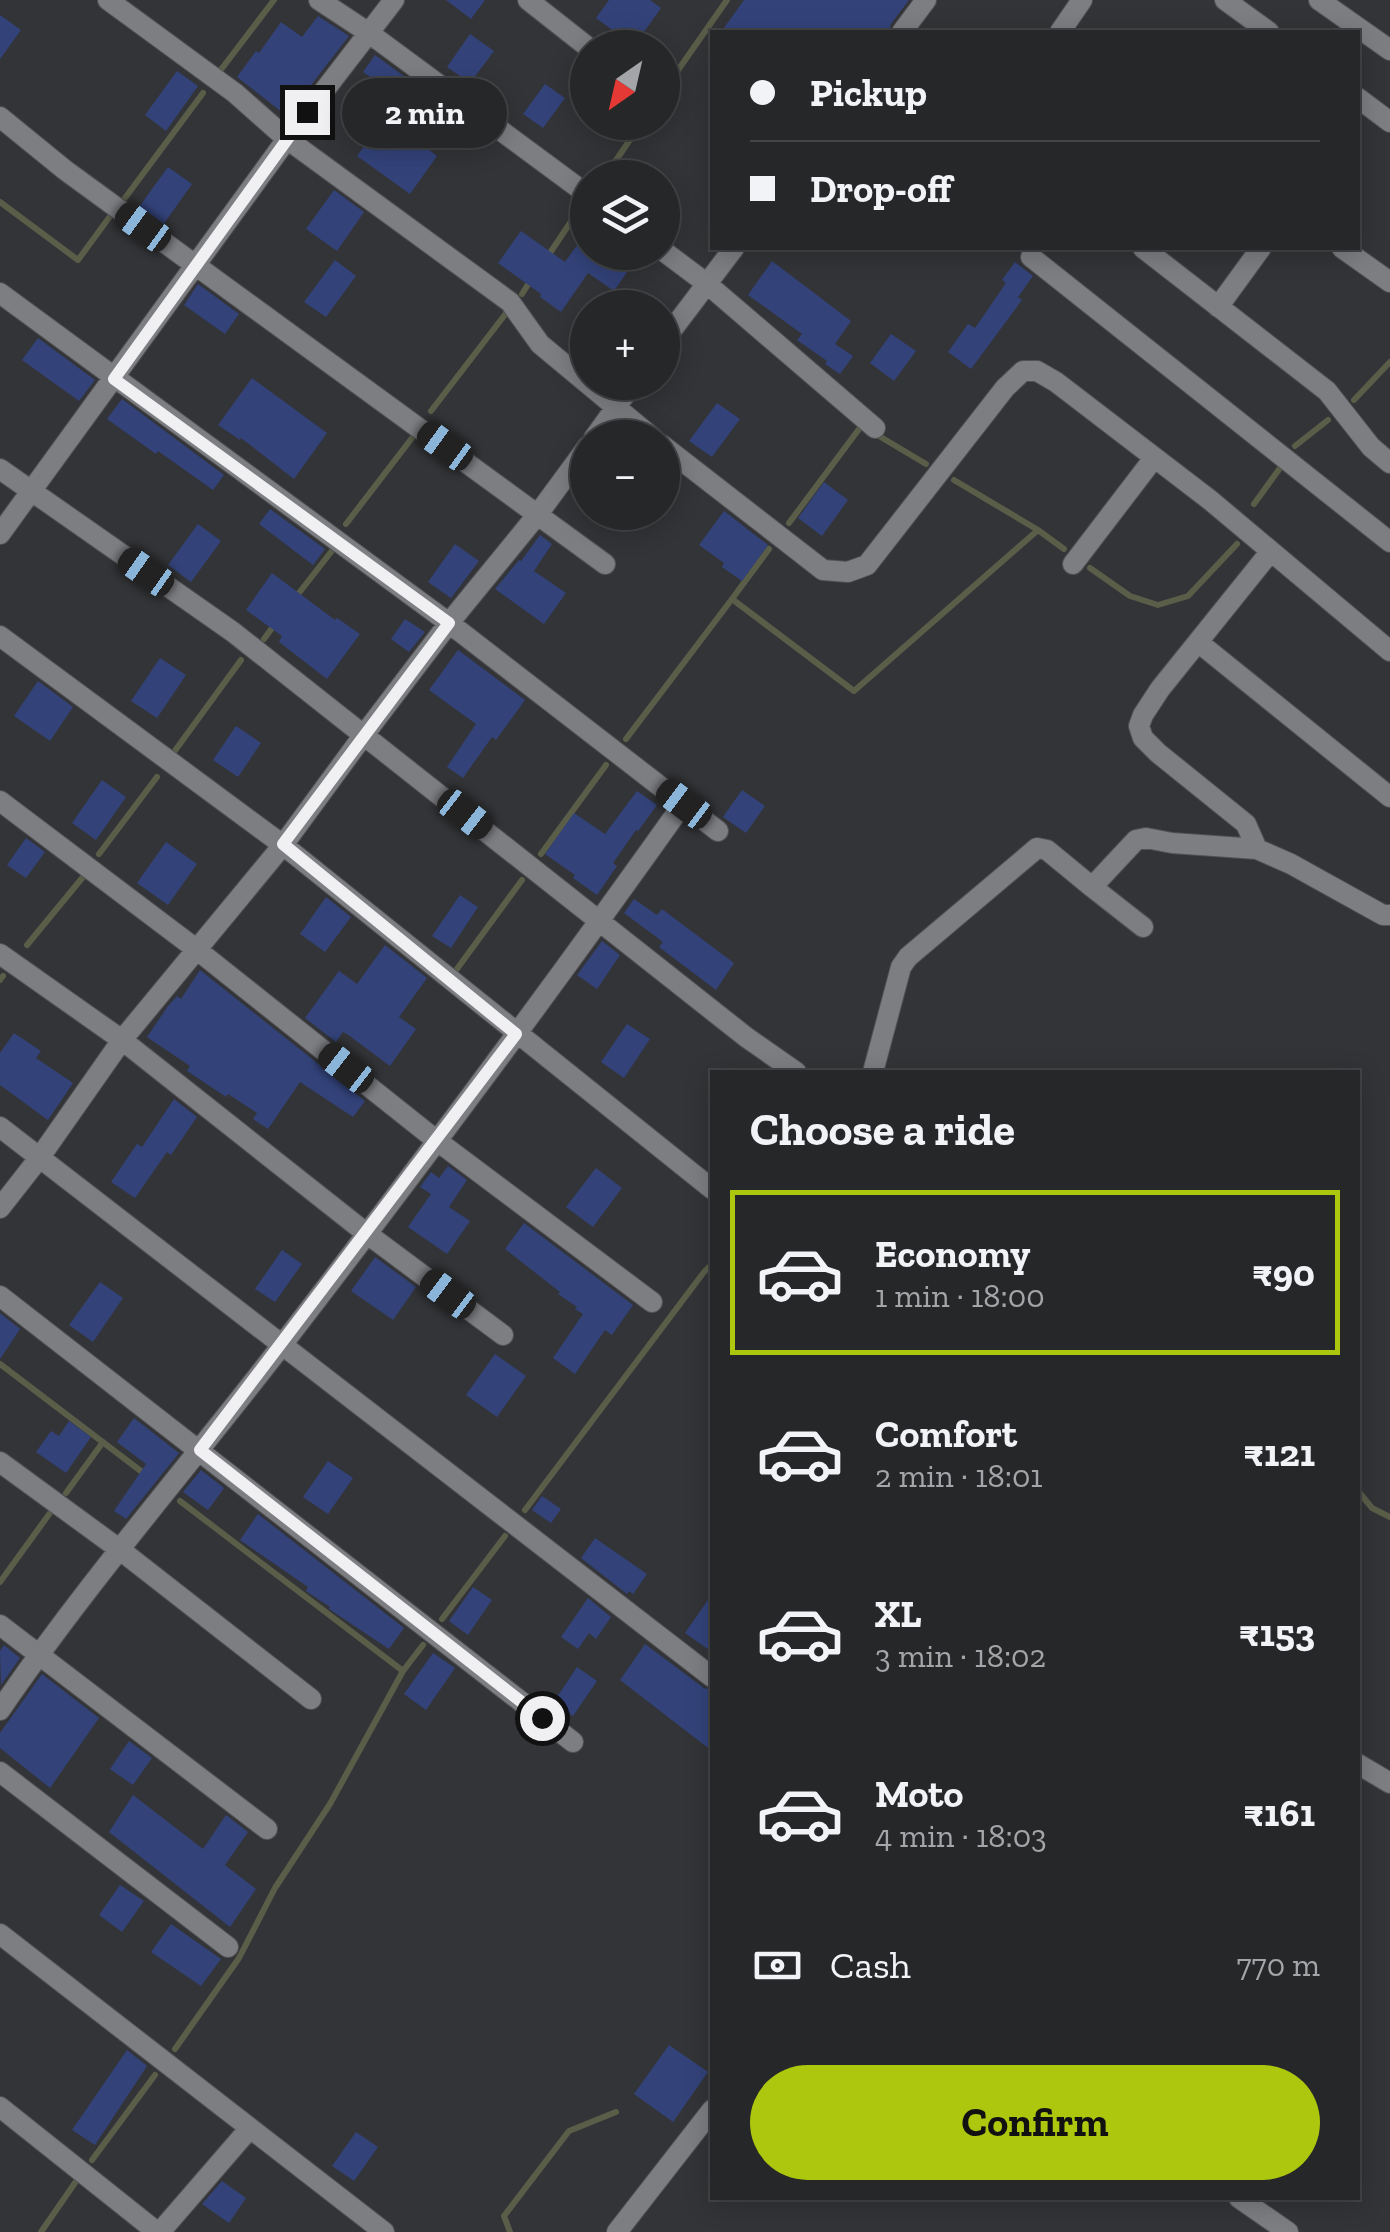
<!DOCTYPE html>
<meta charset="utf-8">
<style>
:root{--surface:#262729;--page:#323335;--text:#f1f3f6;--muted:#a4a5a8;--line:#424446;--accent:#adc60e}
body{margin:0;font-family:"Zilla Slab",serif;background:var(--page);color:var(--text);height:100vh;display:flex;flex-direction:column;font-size:38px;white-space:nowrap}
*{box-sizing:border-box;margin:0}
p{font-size:32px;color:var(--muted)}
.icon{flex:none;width:55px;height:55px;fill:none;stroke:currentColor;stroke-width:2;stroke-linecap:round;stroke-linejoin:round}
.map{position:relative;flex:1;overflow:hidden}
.drawer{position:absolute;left:710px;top:1070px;width:650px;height:1130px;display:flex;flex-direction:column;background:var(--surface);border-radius:0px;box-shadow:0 5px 25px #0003,0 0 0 2px var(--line)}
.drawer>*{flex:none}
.banner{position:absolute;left:710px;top:30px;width:650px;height:220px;border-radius:0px;box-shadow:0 5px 25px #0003,0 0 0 2px var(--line);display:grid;align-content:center;height:220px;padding:0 40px;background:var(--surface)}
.needle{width:65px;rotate:214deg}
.tools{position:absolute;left:570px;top:30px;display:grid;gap:20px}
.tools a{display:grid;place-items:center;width:110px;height:110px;border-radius:50%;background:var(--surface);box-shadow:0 5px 25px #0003,0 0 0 2px var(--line);font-size:50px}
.end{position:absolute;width:45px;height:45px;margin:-22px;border:12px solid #f0f0f3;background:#111;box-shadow:0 0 0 5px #111}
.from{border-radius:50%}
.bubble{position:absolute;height:70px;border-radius:35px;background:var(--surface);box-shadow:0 5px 25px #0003,0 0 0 2px var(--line);font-size:32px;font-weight:700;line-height:70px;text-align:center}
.car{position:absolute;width:30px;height:60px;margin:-30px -15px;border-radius:12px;box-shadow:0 0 8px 2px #0007;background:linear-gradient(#222 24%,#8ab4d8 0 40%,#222 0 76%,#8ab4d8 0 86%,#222 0)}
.banner b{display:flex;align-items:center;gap:35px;height:95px;font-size:38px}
.banner b+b{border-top:2px solid var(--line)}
.banner i{width:25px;height:25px;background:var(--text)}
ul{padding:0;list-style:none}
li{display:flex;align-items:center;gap:30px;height:165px;margin:0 20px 15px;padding:0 20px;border:5px solid transparent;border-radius:0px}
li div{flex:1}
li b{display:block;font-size:38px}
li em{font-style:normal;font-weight:700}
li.on{border-color:var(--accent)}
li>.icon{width:90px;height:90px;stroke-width:1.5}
h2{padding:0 40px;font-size:45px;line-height:120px}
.pay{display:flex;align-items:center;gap:25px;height:110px;padding:0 40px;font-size:38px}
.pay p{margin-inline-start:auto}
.action{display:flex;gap:20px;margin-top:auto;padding:20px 40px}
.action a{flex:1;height:115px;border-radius:60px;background:var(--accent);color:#111;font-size:40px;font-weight:700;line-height:115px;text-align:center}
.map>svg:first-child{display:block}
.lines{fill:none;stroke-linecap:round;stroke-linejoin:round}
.stream{stroke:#5a5e49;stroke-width:6}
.building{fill:#33437a}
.minor-casing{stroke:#525255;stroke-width:22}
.minor{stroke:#7d7e82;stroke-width:20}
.route{stroke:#f0f0f3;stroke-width:12}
</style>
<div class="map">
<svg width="1390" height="2232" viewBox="0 0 1390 2232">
<rect width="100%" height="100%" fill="#333437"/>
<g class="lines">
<path class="stream" d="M220,71L274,0
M662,93L727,0
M604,178L642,122
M125,198L203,93
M0,202L78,260L111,215
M548,256L582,205
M522,294L532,278
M1354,400L1390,362
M431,411L507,312
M874,433L926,464
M1295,446L1328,420
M954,480L1038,530
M1254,504L1280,468
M789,523L862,425L864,427
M346,524L412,438
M1090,568L1130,596L1158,605L1188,596L1237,544
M295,598L331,552
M732,599L769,549
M264,639L275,624
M626,739L732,599L854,691L1038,530L1064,549
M174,752L241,660
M99,854L157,777
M541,854L606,765
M27,945L83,877
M454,973L522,880
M0,980L3,976
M0,1364L146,1475
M1358,1491L1372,1508L1390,1517
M66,1493L103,1442
M180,1501L403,1671L423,1645
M525,1510L704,1272L712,1264
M0,1582L50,1513
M442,1619L505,1536
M175,2049L239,1958L275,1888L330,1804L403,1671
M92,2160L155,2075
M41,2232L79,2177
M510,2232L504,2216L569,2131L616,2112"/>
</g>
<path class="building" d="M446,0H485L471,19Z
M609,0H650L661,8L634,46L596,18Z
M744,0H909L891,24L889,32H721Z
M0,15L21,30L0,59Z
M318,16L349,36L287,116L237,77L256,51L259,53L281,22L302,37Z
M470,34L494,51L470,83L447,67Z
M375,55L408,79L397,96L363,72Z
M177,71L198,86L166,131L145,115Z
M545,84L565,98L543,128L523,114Z
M386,116L437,156L410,194L357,156Z
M168,167L192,184L163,225L139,207Z
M334,190L364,212L337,251L306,229Z
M588,230V252H641L614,291L588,273L561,312L540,297L541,294L498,263L521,231L565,262Z
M335,260L356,276L326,317L304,302Z
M772,261L851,321L835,344L853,356L840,374L825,364L827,361L797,340L802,334L748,295Z
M1015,262L1033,276L1018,297L1022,300L971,369L948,352L968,324L975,328L1006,283L1002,280Z
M198,284L239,314L225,334L184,305Z
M891,334L916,351L894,381L870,363Z
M38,338L95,380L79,401L22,360Z
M252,378L327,433L294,479L241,438L240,440L218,425Z
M122,399L224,475L213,490L158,451L156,454L107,419Z
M717,403L740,419L712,457L689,441Z
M824,482L848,500L822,536L798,518Z
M270,509L325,549L313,565L259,524Z
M724,511L768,545L742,581L722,567L724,563L699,545Z
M198,524L221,541L191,582L168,565Z
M540,535L552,544L534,571L566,593L544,624L495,589L519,560L521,561Z
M455,544L479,561L451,598L428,582Z
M272,573L335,620L337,618L360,634L327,679L279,642L282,636L246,610Z
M405,619L425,632L409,652L391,639Z
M458,650L525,700L496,740L492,737L463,778L447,767L476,724L429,690Z
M160,658L186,675L157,718L131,701Z
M38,681L73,707L50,741L14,716Z
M236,726L261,743L238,777L213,760Z
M102,780L126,797L96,840L72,823Z
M742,790L765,806L746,833L723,817Z
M637,791L657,805L638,831L636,830L613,863L617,866L597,895L573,878L575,875L545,854L574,813L605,834Z
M26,838L45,852L26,878L7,865Z
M166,842L197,864L168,905L137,883Z
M460,895L478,907L451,948L432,936Z
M326,897L351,917L325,952L300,934Z
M634,899L657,915L662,909L734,963L716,990L659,947L663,942L624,913Z
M602,941L620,955L597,989L577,975Z
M385,945L427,978L399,1017L416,1029L390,1066L347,1034L343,1032L336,1042L305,1018L339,971L357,984Z
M200,970L365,1101L353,1117L300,1082L268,1129L253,1119L257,1113L228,1094L226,1097L187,1071L190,1066L147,1037L168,1006L177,996L181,999Z
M627,1024L650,1039L624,1078L601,1062Z
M14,1033L41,1051L36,1058L73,1083L48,1120L0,1085V1053Z
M174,1099L197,1117L171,1155L167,1152L135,1198L111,1182L137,1144L142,1147Z
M448,1166L467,1180L449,1207L470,1221L447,1254L408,1227L431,1194L420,1187L431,1172L439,1178Z
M596,1168L622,1188L593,1227L566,1207Z
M524,1223L633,1305L612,1335L605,1330L575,1374L553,1358L583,1314L575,1309L577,1307L558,1294L560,1292L505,1249Z
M282,1250L302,1264L275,1302L255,1289Z
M375,1257L416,1287L393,1320L351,1291Z
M100,1282L123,1298L93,1342L69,1325Z
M0,1313L20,1329L0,1359Z
M495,1354L526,1376L497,1417L466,1395Z
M134,1418L179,1453L126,1519L114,1511L146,1464L117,1442Z
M69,1421L91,1437L66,1473L36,1452L51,1431L59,1436Z
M328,1461L353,1478L328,1514L303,1497Z
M201,1470L224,1488L208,1510L183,1492Z
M542,1496L561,1509L551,1523L532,1510Z
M258,1514L404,1628L389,1649L329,1609L330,1607L306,1591L308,1587L240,1540Z
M595,1538L647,1574L633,1594L629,1591L627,1594L581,1558Z
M473,1587L492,1600L468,1635L449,1621Z
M712,1594V1652L685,1633Z
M588,1598L611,1617L596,1639L589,1633L578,1649L561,1637Z
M645,1644L704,1688L712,1690V1751L620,1680Z
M4,1645L20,1658L1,1685L0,1651Z
M433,1653L455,1668L426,1710L404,1694Z
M577,1667L597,1681L573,1716L553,1703Z
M42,1674L99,1718L50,1788L0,1748V1733Z
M129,1741L152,1758L133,1785L110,1769Z
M133,1795L203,1849L226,1815L248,1832L225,1865L256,1889L230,1927L109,1832Z
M120,1885L144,1901L122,1932L99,1915Z
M171,1924L221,1959L201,1986L151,1952Z
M669,2045L708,2072L673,2122L634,2094Z
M127,2050L147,2066L95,2145L72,2130Z
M356,2132L378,2147L354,2181L332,2166Z
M222,2181L246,2198L229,2223L202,2204Z"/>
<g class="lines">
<g class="minor-casing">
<path id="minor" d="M108,0L235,93L287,139L510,302L540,344L653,438
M319,0L369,33L588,195
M528,0L589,48
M1225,0L1269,32
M1319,0L1390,50
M902,32L926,0
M1060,32L1082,0
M1358,98L1390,122
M0,117L65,170L605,564
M1143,248L1327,391L1371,447L1390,463
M1342,248L1390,282
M662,250L706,283L875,428
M1031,257L1390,542
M0,293L449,623L718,831
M1218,307L1261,248
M662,343L734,248
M594,438L634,382
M662,445L823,570L848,572L867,565L1005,388L1023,371H1037L1056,382L1210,500L1390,651
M0,469L233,632L746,1037L796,1072
M0,534L287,139L394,0
M1073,564L1154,458
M0,636L283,845L712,1189
M1198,642L1390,797
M0,801L196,949L436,1140L652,1302
M1257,849L1246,824L1158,753L1143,738L1139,726L1143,715L1160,689L1271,551
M1092,887L1143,927
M0,954L122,1040L366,1233L503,1335
M873,1072L901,967L908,957L1037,848L1047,850L1092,887L1136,840L1146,838L1172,843L1257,849L1291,864L1383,915H1390
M0,1127L712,1677
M0,1208L40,1157L122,1040L283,845L363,736L449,623L538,514L588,446
M0,1296L573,1742
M0,1462L119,1549L311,1699
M0,1625L267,1829
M0,1710C87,1583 188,1467 282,1345C419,1167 553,987 683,804
M1358,1764L1390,1783
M0,1772L228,1947
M0,1934L384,2232
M0,2107L157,2232
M1239,2198L1288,2232
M160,2232L250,2128
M617,2232L712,2110"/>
</g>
<use href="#minor" class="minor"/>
</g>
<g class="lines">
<path class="route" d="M307,112L114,379L449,623L283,844L516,1034L200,1450L542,1718"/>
</g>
</svg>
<div class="tools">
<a><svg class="needle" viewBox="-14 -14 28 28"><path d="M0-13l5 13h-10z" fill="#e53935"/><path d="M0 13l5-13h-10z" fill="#a4a5a8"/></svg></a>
<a><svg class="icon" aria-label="layers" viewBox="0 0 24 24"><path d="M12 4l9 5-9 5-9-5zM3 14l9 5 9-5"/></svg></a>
<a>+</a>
<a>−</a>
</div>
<i class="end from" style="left:542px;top:1718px"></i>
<i class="end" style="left:307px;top:112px"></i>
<div class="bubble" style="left:342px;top:78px;width:165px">2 min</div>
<i class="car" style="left:143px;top:227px;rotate:306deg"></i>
<i class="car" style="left:445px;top:446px;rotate:306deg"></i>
<i class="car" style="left:146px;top:572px;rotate:305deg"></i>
<i class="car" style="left:684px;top:804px;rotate:307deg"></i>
<i class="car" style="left:465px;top:814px;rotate:128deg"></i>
<i class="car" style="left:346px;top:1068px;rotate:308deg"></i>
<i class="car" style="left:448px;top:1294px;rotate:307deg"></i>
<div class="banner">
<b><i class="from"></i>Pickup</b>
<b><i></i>Drop-off</b>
</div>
<section class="drawer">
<h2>Choose a ride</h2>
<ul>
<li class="on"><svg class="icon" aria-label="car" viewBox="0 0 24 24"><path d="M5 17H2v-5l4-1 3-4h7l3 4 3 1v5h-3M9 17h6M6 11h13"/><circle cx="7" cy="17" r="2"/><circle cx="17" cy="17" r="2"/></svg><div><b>Economy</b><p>1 min · 18:00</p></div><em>₹90</em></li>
<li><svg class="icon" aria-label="car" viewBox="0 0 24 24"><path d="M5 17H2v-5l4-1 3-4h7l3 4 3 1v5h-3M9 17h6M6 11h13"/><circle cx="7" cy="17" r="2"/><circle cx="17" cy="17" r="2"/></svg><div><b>Comfort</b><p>2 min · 18:01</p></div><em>₹121</em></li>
<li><svg class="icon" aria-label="car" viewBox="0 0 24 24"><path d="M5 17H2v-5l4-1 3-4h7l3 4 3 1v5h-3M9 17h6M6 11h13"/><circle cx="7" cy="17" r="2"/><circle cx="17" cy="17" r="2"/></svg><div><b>XL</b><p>3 min · 18:02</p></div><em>₹153</em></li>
<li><svg class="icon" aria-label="car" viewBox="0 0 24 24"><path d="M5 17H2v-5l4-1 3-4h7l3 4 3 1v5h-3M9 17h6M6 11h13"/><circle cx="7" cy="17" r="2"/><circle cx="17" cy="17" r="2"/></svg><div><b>Moto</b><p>4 min · 18:03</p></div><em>₹161</em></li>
</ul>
<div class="pay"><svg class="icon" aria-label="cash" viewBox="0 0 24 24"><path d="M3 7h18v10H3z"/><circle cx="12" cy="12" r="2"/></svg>Cash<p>770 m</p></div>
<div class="action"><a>Confirm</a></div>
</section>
</div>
